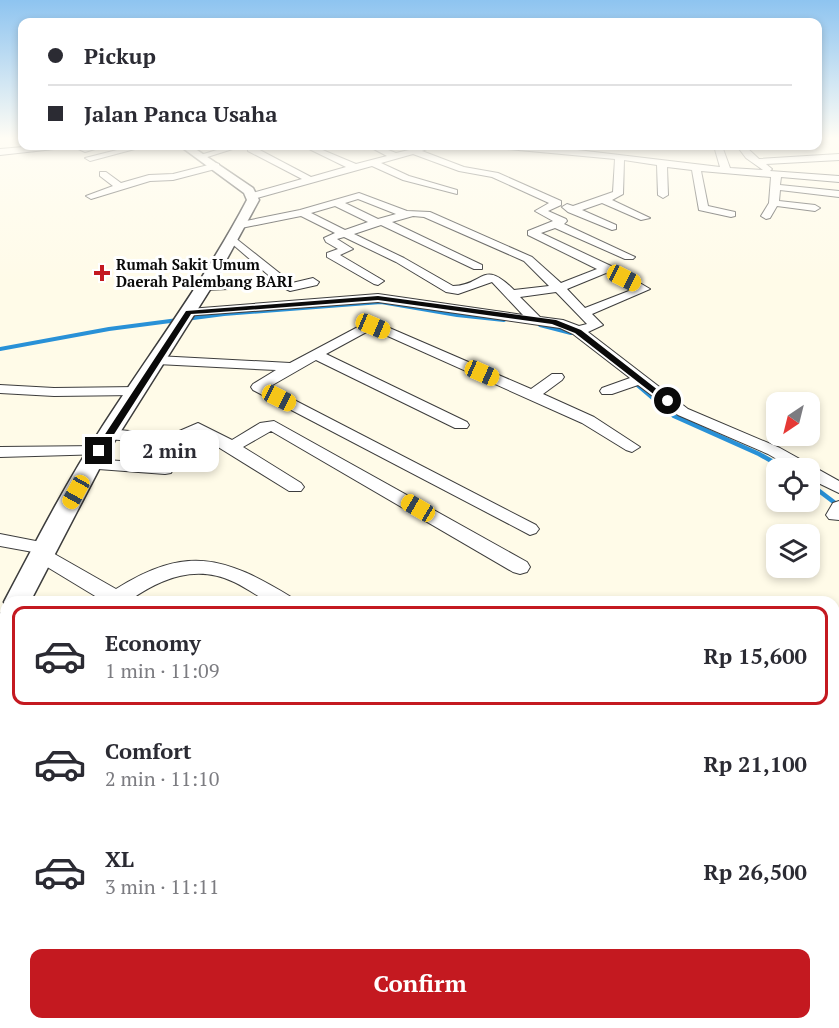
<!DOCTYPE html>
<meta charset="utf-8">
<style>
:root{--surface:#fff;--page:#f2f2f3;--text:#2b2b33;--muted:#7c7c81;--line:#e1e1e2;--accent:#c41920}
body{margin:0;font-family:"PT Serif",serif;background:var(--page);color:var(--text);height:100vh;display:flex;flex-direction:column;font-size:22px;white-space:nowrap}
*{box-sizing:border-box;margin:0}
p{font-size:20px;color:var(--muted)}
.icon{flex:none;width:33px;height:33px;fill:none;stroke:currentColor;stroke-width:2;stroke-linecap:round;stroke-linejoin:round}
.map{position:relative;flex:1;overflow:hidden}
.sheet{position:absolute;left:0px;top:596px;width:840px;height:434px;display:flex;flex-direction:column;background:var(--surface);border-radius:18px 18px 0 0;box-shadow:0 3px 9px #0003}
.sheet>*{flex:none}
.hud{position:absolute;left:18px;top:18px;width:804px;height:132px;border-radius:12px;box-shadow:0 3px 9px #0003;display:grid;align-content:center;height:132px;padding:0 30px;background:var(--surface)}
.needle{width:39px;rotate:215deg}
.buttons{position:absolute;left:766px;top:392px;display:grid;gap:12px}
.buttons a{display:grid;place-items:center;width:54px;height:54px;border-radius:12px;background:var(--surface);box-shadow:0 3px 9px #0003;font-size:30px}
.end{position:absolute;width:27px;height:27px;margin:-14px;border:8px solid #0a0a0a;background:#fff;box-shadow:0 0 0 3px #fff}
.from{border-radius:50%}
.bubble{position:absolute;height:42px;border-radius:12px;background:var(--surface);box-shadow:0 3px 9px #0003;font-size:20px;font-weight:800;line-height:42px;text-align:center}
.car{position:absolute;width:18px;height:36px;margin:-18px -9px;border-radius:8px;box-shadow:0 0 4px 2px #0007;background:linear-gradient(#f5c518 24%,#345 0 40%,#f5c518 0 76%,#345 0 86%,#f5c518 0)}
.hud b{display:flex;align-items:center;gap:21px;height:57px;font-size:22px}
.hud b+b{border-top:2px solid var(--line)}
.hud i{width:15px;height:15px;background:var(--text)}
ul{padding:10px 0 0;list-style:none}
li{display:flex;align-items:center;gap:18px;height:99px;margin:0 12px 9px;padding:0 18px;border:3px solid transparent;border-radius:12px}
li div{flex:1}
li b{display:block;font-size:22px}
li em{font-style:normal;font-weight:800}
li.selected{border-color:var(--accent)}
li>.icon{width:54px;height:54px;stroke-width:1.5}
.action{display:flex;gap:12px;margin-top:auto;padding:12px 30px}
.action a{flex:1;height:69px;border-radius:12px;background:var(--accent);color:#fff;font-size:24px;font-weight:800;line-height:69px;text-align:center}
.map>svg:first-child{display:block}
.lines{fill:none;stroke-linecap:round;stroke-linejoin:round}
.stream-far1{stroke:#2991d7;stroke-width:4}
.stream{stroke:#2991d7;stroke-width:4.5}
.minor-casing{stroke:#3d3d3d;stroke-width:2}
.tertiary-casing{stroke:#3d3d3d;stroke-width:3}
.minor{fill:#fff;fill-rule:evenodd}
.tertiary{fill:#fff;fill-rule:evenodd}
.route{fill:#0a0a0a}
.poi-dot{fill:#c41920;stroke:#fff;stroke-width:2}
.labels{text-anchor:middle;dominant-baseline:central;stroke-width:6;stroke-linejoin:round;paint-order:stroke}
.far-poi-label{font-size:15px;font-weight:bold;fill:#0a0a0a;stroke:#fff;text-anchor:start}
</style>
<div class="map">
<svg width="839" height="1028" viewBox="0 0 839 1028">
<rect width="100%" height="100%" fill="#fffbe8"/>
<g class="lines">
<path class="stream-far1" d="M540,325L571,333
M0,349L109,329L224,314L381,302L457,315L504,320"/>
<path class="stream" d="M633,381L674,416L759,454L784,468
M810,484L839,506"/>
<g class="minor-casing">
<path id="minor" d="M35,146H58L54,149L0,155V149Z
M72,146H105L85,152Z
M133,146H146L90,161L85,158Z
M230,146H242L201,159L197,156Z
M303,146H313L356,164L387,156L368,146H378L396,153L426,146L429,148L422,151L464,167L498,173L561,201V205L548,211L566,219L567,221L564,224L635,257L633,259H625L555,228L541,233L611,266L650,289L592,314L603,325L588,332L688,409L780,448L839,481V493L810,479V468H792L768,454L678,415L638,385L612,394H602L600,391L602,388L630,378L573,334L560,328L378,302L184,316L183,313L184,310L189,309L378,294L523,315L492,282L458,294L446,292L396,262L344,237L337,239L353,249L340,255L384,281L378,285L374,284L327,257V253L338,249L326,242L324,238L335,233L301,216L241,228L236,225L241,222L300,210L359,193L407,211L430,212L532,257L561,283L597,269L528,235V231L553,221L535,211L549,203L492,177L459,171L413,154L381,163L409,176L457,190V194L403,180L372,166L257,198H249V194L302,179L248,151V147H254L311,177L346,167ZM358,199L396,214L378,219L345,203ZM335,206L368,222L345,230L311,213ZM413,216L424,217L524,261L549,286L514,290C482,258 485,285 453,286L404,258L354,234L381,225L474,269H482V265L392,222ZM606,273L634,289L585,308L567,289ZM556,292L587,324L579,326L563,320L540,317L520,297Z
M503,146H544L720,167L714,146H722L730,168L763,170L746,158L737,146H745L759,159L839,154V160L766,164L772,169L770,171L839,176V182L781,177L780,185L839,191V197L780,190L779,201L815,205L820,208L815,211L777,206L770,218L766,219L761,216L769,203L771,177L701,171L708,206L735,212V216L731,217L699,210L692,170L667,167L668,195L663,198L658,195L657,165L624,160L623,194L612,200L650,218L641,220L602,203L582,210L616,225V229L612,230L568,212L562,207L567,204L573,206L613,192L615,159L507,149Z
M216,163L219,164V168L173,180L150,181L91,199L86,196L113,186L100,176V172H106L121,183L149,175L173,174Z
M234,237L292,283L313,278L319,282L317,285L290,291L282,287L201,290L199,287L205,283L274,280L230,242V238Z
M371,320L531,389L552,374H562L564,377L562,380L543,394L594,417L640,447L632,452L626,450L582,423L372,329L326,354L467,422L469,425L467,428H455L316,360L269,387L536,525L539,529L536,533L530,535L253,390L251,387L253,384L276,370L157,364L150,360L157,356L290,363Z
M0,385L54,388L137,387L144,391L137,395L54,396L0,393Z
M274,421L527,562L530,567L527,572L520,574L513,572L271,431L243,447L301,483L304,487L301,491H289L197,434L172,445L109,439L101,434L109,429L170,435L198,423L232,440L260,423Z
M99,446L105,448L107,451L105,454L0,457V447Z
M91,459L165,464L171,465L173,469L171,473L165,474L85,468L83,464L85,460Z
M839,501V520L829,519L826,515L833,503Z
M0,534L51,544L53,548L51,552L116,589C186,545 224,556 291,597L294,602C286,602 274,604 266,600C255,595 245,587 234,582C196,564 162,578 130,600L131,602H105L34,559L33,552L0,546Z
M0,747L6,749V774L0,771Z
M211,1023H244L242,1028H209Z
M375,1023H406L404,1028H373Z"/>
</g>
<g class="tertiary-casing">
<path id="tertiary" d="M180,146H191L253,188L259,200L211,288L109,450L30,602H6V605L4,602C35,543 66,483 102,427C151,351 205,280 247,200L244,193Z
M6,612V642L0,644V614Z"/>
</g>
<use href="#minor" class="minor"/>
<use href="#tertiary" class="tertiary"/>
</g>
<linearGradient id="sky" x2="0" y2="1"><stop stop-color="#8ec4f0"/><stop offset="0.49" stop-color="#fffdf5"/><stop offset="1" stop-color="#fffdf5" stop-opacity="0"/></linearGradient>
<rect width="839" height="282" fill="url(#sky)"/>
<path class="route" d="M378,296L556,320L581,330L672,401L665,403L575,333L552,324L378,300L207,313L191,314L102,453L94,451L186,311Z"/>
<path class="poi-dot" d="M99 264h6v6h6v6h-6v6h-6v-6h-6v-6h6z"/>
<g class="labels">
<g class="far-poi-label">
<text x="116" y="264">Rumah Sakit Umum<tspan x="116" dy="17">Daerah Palembang BARI</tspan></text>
</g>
</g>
</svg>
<div class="buttons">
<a><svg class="needle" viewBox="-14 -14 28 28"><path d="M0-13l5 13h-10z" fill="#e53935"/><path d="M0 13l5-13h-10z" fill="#7c7c81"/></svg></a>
<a><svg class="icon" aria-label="locate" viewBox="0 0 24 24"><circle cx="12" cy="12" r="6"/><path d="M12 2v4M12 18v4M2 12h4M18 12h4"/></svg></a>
<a><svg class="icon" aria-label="layers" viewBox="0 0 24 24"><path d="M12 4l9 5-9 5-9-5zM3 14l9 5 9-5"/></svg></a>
</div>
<i class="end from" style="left:668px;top:401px"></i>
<i class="end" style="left:99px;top:451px"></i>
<div class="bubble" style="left:120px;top:430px;width:99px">2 min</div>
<i class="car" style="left:624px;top:278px;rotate:117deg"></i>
<i class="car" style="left:373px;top:326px;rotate:113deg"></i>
<i class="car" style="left:482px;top:373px;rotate:114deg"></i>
<i class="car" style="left:279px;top:398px;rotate:117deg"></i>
<i class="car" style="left:76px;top:492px;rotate:209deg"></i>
<i class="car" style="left:418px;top:508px;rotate:300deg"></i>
<div class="hud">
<b><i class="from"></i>Pickup</b>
<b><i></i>Jalan Panca Usaha</b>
</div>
<section class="sheet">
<ul>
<li class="selected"><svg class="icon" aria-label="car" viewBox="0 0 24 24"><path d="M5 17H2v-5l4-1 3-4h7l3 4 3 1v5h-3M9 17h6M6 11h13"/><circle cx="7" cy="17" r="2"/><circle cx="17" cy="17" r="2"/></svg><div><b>Economy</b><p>1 min · 11:09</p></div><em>Rp 15,600</em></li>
<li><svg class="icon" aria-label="car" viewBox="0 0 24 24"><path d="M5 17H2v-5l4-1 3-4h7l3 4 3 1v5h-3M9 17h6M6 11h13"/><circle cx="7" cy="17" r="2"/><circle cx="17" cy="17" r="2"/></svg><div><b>Comfort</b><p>2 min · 11:10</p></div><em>Rp 21,100</em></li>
<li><svg class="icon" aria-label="car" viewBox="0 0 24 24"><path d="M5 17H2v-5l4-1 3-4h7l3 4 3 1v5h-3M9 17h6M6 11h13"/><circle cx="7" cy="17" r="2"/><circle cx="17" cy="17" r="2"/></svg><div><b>XL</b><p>3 min · 11:11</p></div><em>Rp 26,500</em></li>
</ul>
<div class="action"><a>Confirm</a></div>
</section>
</div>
